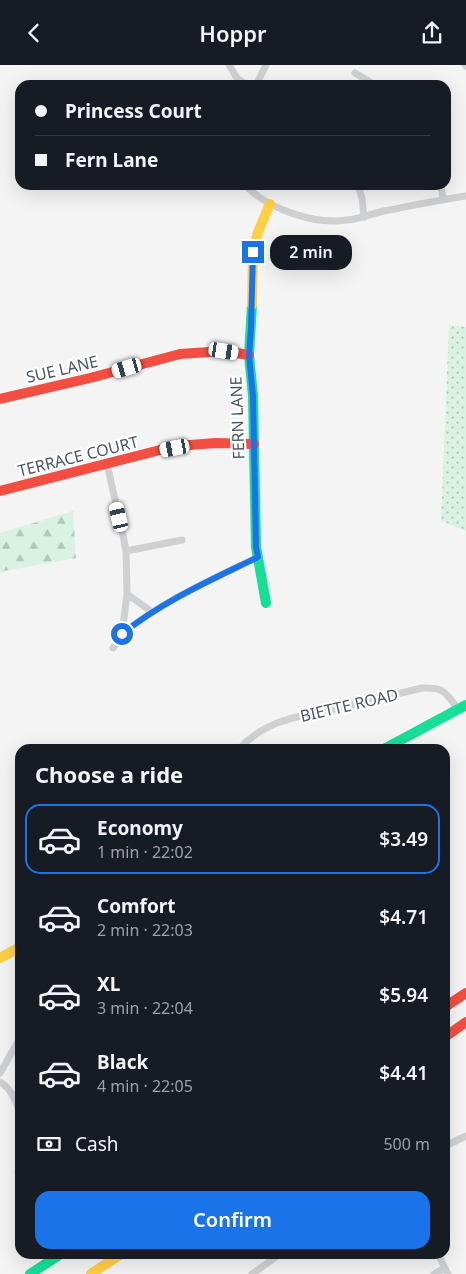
<!DOCTYPE html>
<meta charset="utf-8">
<style>
:root{--surface:#171b24;--page:#20242c;--text:#f1f3f6;--muted:#9ea1a6;--line:#363941;--accent:#1a73e8}
body{margin:0;font-family:"Noto Sans",sans-serif;background:var(--page);color:var(--text);height:100vh;display:flex;flex-direction:column;font-size:19px;white-space:nowrap}
*{box-sizing:border-box;margin:0}
p{font-size:16px;color:var(--muted)}
.icon{flex:none;width:28px;height:28px;fill:none;stroke:currentColor;stroke-width:2;stroke-linecap:round;stroke-linejoin:round}
.map{position:relative;flex:1;overflow:hidden}
.details{position:absolute;left:15px;top:679px;width:435px;height:515px;display:flex;flex-direction:column;background:var(--surface);border-radius:15px;box-shadow:0 5px 20px #0002}
.details>*{flex:none}
.hud{position:absolute;left:15px;top:15px;width:436px;height:110px;border-radius:15px;box-shadow:0 5px 20px #0002;display:grid;align-content:center;height:110px;padding:0 20px;background:var(--surface)}
.end{position:absolute;width:22px;height:22px;margin:-11px;border:6px solid #1a73e8;background:#fff;box-shadow:0 0 0 2px #fff}
.from{border-radius:50%}
.bubble{position:absolute;height:35px;border-radius:15px;background:var(--surface);box-shadow:0 5px 20px #0002;font-size:16px;font-weight:600;line-height:35px;text-align:center}
.car{position:absolute;width:15px;height:30px;margin:-15px -8px;border-radius:6px;box-shadow:0 0 4px 1px #0007;background:linear-gradient(#fff 24%,#345 0 40%,#fff 0 76%,#345 0 86%,#fff 0)}
.hud b{display:flex;align-items:center;gap:18px;height:48px;font-size:19px}
.hud b+b{border-top:1px solid var(--line)}
.hud i{width:12px;height:12px;background:var(--text)}
ul{padding:0;list-style:none}
li{display:flex;align-items:center;gap:15px;height:70px;margin:0 10px 8px;padding:0 10px;border:2px solid transparent;border-radius:15px}
li div{flex:1}
li b{display:block;font-size:19px}
li em{font-style:normal;font-weight:600}
li.selected{border-color:var(--accent)}
li>.icon{width:45px;height:45px;stroke-width:1.5}
h2{padding:0 20px;font-size:22px;line-height:60px}
.pay{display:flex;align-items:center;gap:12px;height:55px;padding:0 20px;font-size:19px}
.pay p{margin-inline-start:auto}
.action{display:flex;gap:10px;margin-top:auto;padding:10px 20px}
.action a{flex:1;height:58px;border-radius:15px;background:var(--accent);color:#fff;font-size:20px;font-weight:600;line-height:58px;text-align:center}
header{display:flex;justify-content:space-between;align-items:center;height:65px;padding:0 20px;background:var(--surface);font-size:22px;font-weight:600}
.map>svg:first-child{display:block}
.grass{fill:url(#grass-dots)}
.forest{fill:url(#forest-firs)}
.lines{fill:none;stroke-linecap:round;stroke-linejoin:round}
.street{stroke:#ced0d2;stroke-width:7}
.fast{stroke:#16e098;stroke-width:10}
.slow{stroke:#ffcf43;stroke-width:10}
.jam{stroke:#f24e42;stroke-width:10}
.route{stroke:#1a73e8;stroke-width:6}
.labels{text-anchor:middle;dominant-baseline:central;stroke-width:4.5;stroke-linejoin:round;paint-order:stroke}
.street-label{font-size:16px;fill:#4a5661;stroke:#fff}
</style>
<header><svg class="icon" aria-label="back" viewBox="0 0 24 24"><path d="M15 5l-7 7 7 7"/></svg>Hoppr<svg class="icon" aria-label="share" viewBox="0 0 24 24"><path d="M12 15V3M7 8l5-5 5 5M5 13v7h14v-7"/></svg></header>
<div class="map">
<svg width="466" height="1209" viewBox="0 0 466 1209">
<defs>
<pattern id="grass-dots" width="8" height="8" patternUnits="userSpaceOnUse" patternTransform="scale(1.25)"><rect width="8" height="8" fill="#d9f2e3"/><path d="M2 2h.1M6 6h.1" fill="none" stroke="#b2c7bb" stroke-width="1.8" stroke-linecap="round"/></pattern>
<pattern id="forest-firs" width="22" height="20" patternUnits="userSpaceOnUse" patternTransform="scale(1.25)"><rect width="22" height="20" fill="#d9f2e3"/><path d="M5 1l3.5 6h-7zM16 11l3.5 6h-7z" fill="#b2c7bb"/></pattern>
</defs>
<rect width="100%" height="100%" fill="#f4f4f4"/>
<path class="grass" d="M449,260L466,262V466L441,456Z"/>
<path class="forest" d="M73,446L76,493L4,506L0,509V468Z"/>
<g class="lines">
<path class="street" d="M229,0L237,13L247,20
M465,0L466,1
M355,8L375,20
M256,20L266,0
M245,120C268,144 314,160 347,155C359,154 371,149 384,146C411,141 438,135 466,131
M358,120L362,133L364,152
M441,120L443,134
M107,399L123,470L126,486L127,529L122,569L113,583
M126,486L182,475
M127,529L152,547
M122,569C163,536 211,515 258,492
M239,684C268,652 305,651 344,642C370,636 396,629 422,623C444,622 445,627 458,644
M0,1008L20,973
M0,1017C12,1024 17,1037 20,1050
M445,1081L466,1071
M20,1094L18,1108L20,1113
M438,1189L448,1209
M252,1209L280,1189
M434,1209L445,1203"/>
<path class="fast" d="M252,240L249,290L253,331L256,482L266,538
M384,684L466,640
M30,1209L61,1189"/>
<path class="slow" d="M252,240L253,187L258,167L270,139
M0,893L20,882
M91,1209L121,1189"/>
<path class="jam" d="M0,334L90,313L180,289L224,286L249,290
M0,426L160,385L190,380L216,378L254,379
M445,942L466,928
M445,972L466,957"/>
</g>
<g class="lines">
<path class="route" d="M122,569C163,536 211,515 258,492L256,482L253,331L249,290L251,263L253,187"/>
</g>
<g class="labels">
<g class="street-label">
<text transform="translate(62 304) rotate(-13)">SUE LANE</text>
<text transform="translate(237 353) rotate(-92)">FERN LANE</text>
<text transform="translate(78 391) rotate(-14)">TERRACE COURT</text>
<text transform="translate(349 640) rotate(-13)">BIETTE ROAD</text>
</g>
</g>
</svg>
<i class="end from" style="left:122px;top:569px"></i>
<i class="end" style="left:253px;top:187px"></i>
<div class="bubble" style="left:270px;top:170px;width:82px">2 min</div>
<i class="car" style="left:224px;top:286px;rotate:99deg"></i>
<i class="car" style="left:127px;top:303px;rotate:254deg"></i>
<i class="car" style="left:175px;top:383px;rotate:260deg"></i>
<i class="car" style="left:119px;top:452px;rotate:347deg"></i>
<div class="hud">
<b><i class="from"></i>Princess Court</b>
<b><i></i>Fern Lane</b>
</div>
<section class="details">
<h2>Choose a ride</h2>
<ul>
<li class="selected"><svg class="icon" aria-label="car" viewBox="0 0 24 24"><path d="M5 17H2v-5l4-1 3-4h7l3 4 3 1v5h-3M9 17h6M6 11h13"/><circle cx="7" cy="17" r="2"/><circle cx="17" cy="17" r="2"/></svg><div><b>Economy</b><p>1 min · 22:02</p></div><em>$3.49</em></li>
<li><svg class="icon" aria-label="car" viewBox="0 0 24 24"><path d="M5 17H2v-5l4-1 3-4h7l3 4 3 1v5h-3M9 17h6M6 11h13"/><circle cx="7" cy="17" r="2"/><circle cx="17" cy="17" r="2"/></svg><div><b>Comfort</b><p>2 min · 22:03</p></div><em>$4.71</em></li>
<li><svg class="icon" aria-label="car" viewBox="0 0 24 24"><path d="M5 17H2v-5l4-1 3-4h7l3 4 3 1v5h-3M9 17h6M6 11h13"/><circle cx="7" cy="17" r="2"/><circle cx="17" cy="17" r="2"/></svg><div><b>XL</b><p>3 min · 22:04</p></div><em>$5.94</em></li>
<li><svg class="icon" aria-label="car" viewBox="0 0 24 24"><path d="M5 17H2v-5l4-1 3-4h7l3 4 3 1v5h-3M9 17h6M6 11h13"/><circle cx="7" cy="17" r="2"/><circle cx="17" cy="17" r="2"/></svg><div><b>Black</b><p>4 min · 22:05</p></div><em>$4.41</em></li>
</ul>
<div class="pay"><svg class="icon" aria-label="cash" viewBox="0 0 24 24"><path d="M3 7h18v10H3z"/><circle cx="12" cy="12" r="2"/></svg>Cash<p>500 m</p></div>
<div class="action"><a>Confirm</a></div>
</section>
</div>
